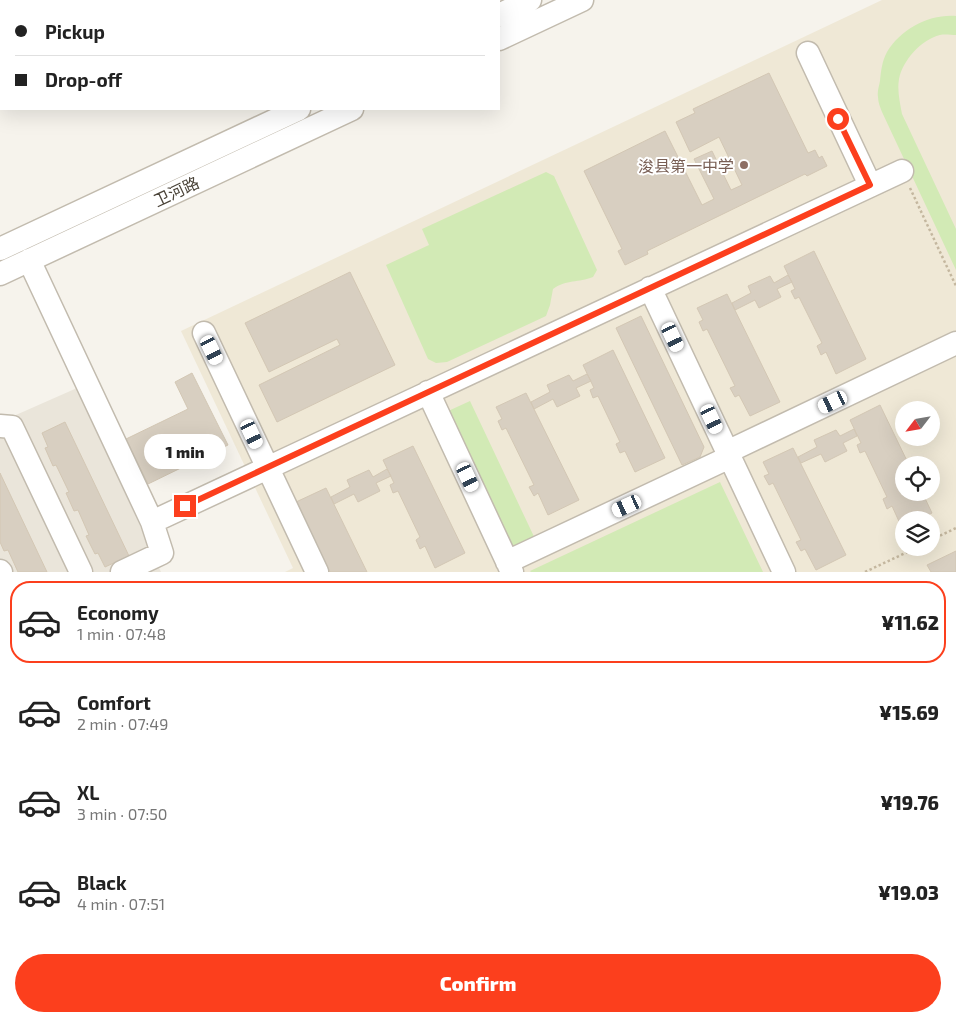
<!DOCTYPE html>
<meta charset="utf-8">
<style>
:root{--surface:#fff;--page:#f6f6f6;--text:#222;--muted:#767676;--line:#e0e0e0;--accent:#fc3f1d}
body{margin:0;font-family:"Exo 2","Noto Sans SC",sans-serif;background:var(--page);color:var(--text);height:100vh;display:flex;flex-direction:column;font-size:19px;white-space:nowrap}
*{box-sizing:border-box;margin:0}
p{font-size:16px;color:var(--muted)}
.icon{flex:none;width:28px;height:28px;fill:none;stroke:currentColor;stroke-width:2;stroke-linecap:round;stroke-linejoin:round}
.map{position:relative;height:572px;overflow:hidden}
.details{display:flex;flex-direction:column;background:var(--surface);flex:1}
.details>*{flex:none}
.hud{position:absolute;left:0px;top:0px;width:500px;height:110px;box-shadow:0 5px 20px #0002;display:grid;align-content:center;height:110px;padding:0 15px;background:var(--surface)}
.needle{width:32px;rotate:239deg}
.buttons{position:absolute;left:895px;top:401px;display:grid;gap:10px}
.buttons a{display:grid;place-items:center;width:45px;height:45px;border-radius:50%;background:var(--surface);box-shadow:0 5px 20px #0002;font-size:25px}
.end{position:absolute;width:22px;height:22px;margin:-11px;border:6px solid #fc3f1d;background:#fff;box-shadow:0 0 0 2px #fff}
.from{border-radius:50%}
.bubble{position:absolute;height:35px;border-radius:18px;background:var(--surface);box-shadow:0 5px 20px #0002;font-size:16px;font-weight:800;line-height:35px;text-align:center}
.car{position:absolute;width:15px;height:30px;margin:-15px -8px;border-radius:6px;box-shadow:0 0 4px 1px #0007;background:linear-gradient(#fff 24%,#345 0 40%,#fff 0 76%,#345 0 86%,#fff 0)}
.hud b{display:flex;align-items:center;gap:18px;height:48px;font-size:19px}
.hud b+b{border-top:1px solid var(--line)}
.hud i{width:12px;height:12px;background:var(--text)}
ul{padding:9px 0 0;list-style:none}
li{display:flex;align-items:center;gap:15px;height:82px;margin:0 10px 8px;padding:0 5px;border:2px solid transparent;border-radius:20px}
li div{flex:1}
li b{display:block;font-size:19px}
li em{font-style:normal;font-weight:800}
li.on{border-color:var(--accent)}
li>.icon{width:45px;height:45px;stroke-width:1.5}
.button{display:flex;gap:10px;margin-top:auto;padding:10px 15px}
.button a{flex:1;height:58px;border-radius:30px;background:var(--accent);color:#fff;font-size:20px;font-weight:800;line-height:58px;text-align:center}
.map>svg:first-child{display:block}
.residential{fill:#eae5da}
.education{fill:#efe8d6;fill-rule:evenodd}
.green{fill:#d2eab5}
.building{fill:#d8cfc1;stroke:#d3c7b4}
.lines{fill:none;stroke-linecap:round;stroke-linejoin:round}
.minor-casing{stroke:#c2bbae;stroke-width:25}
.path{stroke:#c4b79f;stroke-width:2.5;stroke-dasharray:2.5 2.5;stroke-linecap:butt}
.minor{stroke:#fff;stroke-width:22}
.route{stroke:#fc3f1d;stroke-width:6}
.education-dot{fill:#8d6e63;stroke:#fff;stroke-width:2}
.labels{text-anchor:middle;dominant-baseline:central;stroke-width:4;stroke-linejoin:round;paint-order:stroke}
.education-label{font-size:16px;fill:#785e54;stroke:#fff;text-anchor:end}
.street-label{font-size:16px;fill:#4b4439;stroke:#fff}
</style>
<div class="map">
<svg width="956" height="572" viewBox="0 0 956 572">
<rect width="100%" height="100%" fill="#f6f3ec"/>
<path class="residential" d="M77,388L161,572H0V422Z"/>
<path class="education" d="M882,0H956V572H285L293,568L181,331ZM904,410H931V438H904ZM904,465H931V492H904ZM904,520H931V548H904Z"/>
<path class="green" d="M956,16V35C951,35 945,34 940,35C921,40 903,60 899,79C897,91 900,103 902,114L956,229V270L882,112C880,107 878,102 878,97C877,92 879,86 880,81C881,71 882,61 887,52C901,29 929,14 956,16Z
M546,172L554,176L597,270L593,277C578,283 567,279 553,289L550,305L546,316L447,362L436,363L428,359L386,265L429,245L422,229Z
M470,401L537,543L524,549L509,546L446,412Z
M720,482L763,572H531L530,571Z"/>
<path class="building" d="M769,73L808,153L815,150L819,158L822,156L827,166L807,176L805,174L647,251L648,254L625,265L618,251L622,249L584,171L665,131L702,205L714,199L694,159L712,151L731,190L742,185L719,137L690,152L676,122L695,113L693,109Z
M814,251L866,359L836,374L826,352L821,355L817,346L822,343L799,297L795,299L791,291L795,289L784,266Z
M350,272L395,365L277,422L259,385L340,345L337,339L269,372L245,323Z
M788,275L792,282L777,289L781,297L759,308L755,300L735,310L732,303L751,293L748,286L770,276L774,283Z
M727,294L780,402L750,416L739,395L735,397L730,388L735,386L707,329L703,331L699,322L703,320L697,308Z
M641,316L704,447L700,457L682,465L616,328Z
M613,350L665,458L635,472L625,451L620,453L616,444L620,442L598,396L593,398L590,390L594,388L583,365Z
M192,373L228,445L148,484L126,439L188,409L175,382Z
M587,374L591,381L576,388L580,396L557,407L553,399L534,409L531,402L550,392L547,385L569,375L573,381Z
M526,393L579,500L548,515L538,493L534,496L529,487L534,485L506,428L502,430L498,421L502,419L496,407Z
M880,405L909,465H904V492H922L932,513L918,520H904V527L902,528L892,506L887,509L883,499L887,497L865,451L860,453L857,445L861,443L850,420Z
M65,422L129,556L105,567L98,553L95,554L86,536L89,535L78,510L74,511L66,493L69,492L56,465L53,466L45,448L48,447L42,433Z
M854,429L857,436L843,443L847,451L825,462L821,454L801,463L798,457L817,447L814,440L836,430L840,436Z
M413,446L465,553L435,568L425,546L420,549L416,540L420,537L398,491L393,493L390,485L394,483L383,460Z
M793,448L846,555L816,570L805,549L801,551L796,542L801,540L773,483L769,485L764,476L769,474L763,462Z
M387,469L391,476L376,483L380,491L358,502L354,494L334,504L331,497L350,487L347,480L369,470L373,477Z
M0,473L47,572H18L8,550L4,551L0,542Z
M326,488L367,572H330L306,523L302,525L296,502Z
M956,551V572H931L927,565Z"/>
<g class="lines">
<g class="minor-casing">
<path id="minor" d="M499,15L530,0
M499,39L582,0
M808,53L870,185
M0,249L299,109
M29,260L152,522L162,553L122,572
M0,274L352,109
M650,288L784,572
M204,333L317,572
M428,392L512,572
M0,426L12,427L81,572
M727,452L956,343
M152,522L902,171
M507,562L730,457
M0,571L1,572"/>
</g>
<path class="path" d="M910,188L956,286
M931,540L956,528
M865,572L916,548"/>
<use href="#minor" class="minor"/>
</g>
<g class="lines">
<path class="route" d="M185,506L870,185L838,119"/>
</g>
<circle class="education-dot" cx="744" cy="165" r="5"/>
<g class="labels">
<g class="education-label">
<text x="734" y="165">浚县第一中学</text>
</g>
<g class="street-label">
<text transform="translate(176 191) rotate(-25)">卫河路</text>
</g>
</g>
</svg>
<div class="buttons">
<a><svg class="needle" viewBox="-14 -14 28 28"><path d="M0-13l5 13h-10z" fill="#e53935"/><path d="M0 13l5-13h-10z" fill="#767676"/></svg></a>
<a><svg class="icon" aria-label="locate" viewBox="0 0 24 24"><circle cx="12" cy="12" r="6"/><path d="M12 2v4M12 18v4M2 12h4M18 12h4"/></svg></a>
<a><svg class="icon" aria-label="layers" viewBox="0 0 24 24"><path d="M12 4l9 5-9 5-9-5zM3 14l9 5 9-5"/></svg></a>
</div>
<i class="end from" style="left:838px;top:119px"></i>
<i class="end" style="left:185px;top:506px"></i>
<div class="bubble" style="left:144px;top:434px;width:82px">1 min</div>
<i class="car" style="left:673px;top:337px;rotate:155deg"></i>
<i class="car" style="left:212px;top:350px;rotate:154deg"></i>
<i class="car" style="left:833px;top:402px;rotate:244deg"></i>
<i class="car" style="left:712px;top:419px;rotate:155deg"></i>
<i class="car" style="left:252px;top:434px;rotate:155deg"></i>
<i class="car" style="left:468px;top:477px;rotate:155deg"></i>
<i class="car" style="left:627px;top:506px;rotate:245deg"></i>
<div class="hud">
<b><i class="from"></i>Pickup</b>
<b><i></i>Drop-off</b>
</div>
</div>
<section class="details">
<ul>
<li class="on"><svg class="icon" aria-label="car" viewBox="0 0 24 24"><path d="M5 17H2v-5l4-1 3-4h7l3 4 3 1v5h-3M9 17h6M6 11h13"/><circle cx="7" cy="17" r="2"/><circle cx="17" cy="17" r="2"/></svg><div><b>Economy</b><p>1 min · 07:48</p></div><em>¥11.62</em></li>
<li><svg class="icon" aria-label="car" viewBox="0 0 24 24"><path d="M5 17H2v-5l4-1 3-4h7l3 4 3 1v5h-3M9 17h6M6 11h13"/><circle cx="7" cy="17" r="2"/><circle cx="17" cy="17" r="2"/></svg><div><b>Comfort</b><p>2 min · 07:49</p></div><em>¥15.69</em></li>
<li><svg class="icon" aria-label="car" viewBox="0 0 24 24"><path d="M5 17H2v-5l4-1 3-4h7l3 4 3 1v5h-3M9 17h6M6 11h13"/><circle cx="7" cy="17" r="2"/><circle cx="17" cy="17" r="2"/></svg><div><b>XL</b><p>3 min · 07:50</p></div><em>¥19.76</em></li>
<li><svg class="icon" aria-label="car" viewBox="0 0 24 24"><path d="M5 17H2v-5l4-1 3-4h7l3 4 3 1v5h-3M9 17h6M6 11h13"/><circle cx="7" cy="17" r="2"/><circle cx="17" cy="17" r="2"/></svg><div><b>Black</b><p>4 min · 07:51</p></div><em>¥19.03</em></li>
</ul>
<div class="button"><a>Confirm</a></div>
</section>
